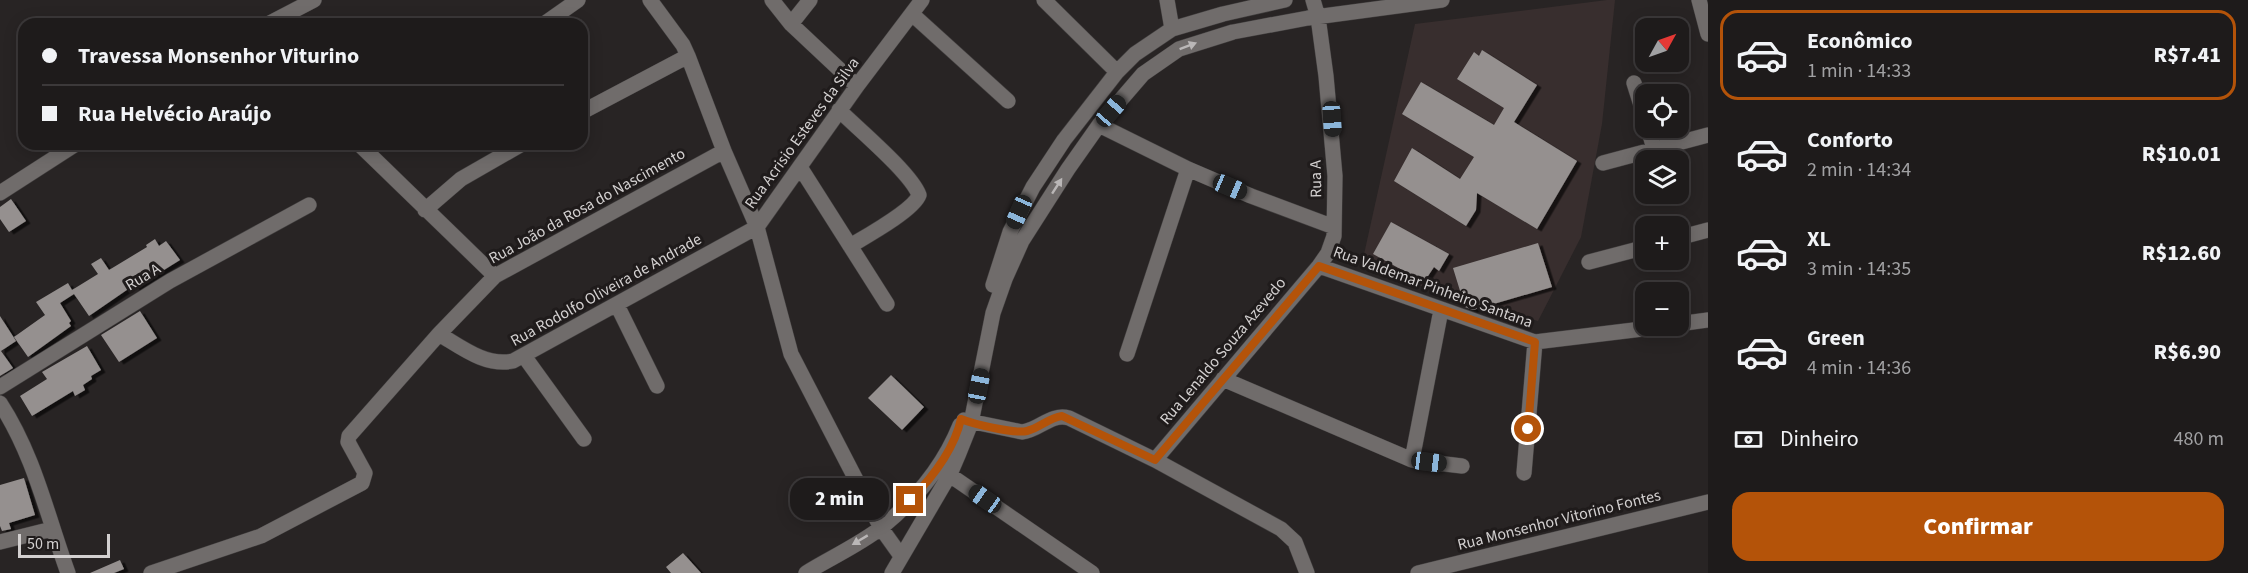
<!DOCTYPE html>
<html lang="pt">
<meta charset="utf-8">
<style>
:root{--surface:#1e1b1b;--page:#262424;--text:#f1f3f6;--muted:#a1a1a3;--line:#3c393a;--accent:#b45309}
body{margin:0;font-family:"Source Sans 3",sans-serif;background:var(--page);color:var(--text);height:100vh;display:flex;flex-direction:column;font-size:22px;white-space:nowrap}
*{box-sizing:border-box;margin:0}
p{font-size:20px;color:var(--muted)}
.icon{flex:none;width:33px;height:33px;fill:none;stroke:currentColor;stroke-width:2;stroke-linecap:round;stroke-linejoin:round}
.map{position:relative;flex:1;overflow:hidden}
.panel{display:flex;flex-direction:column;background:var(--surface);width:540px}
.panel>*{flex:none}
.top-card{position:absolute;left:18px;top:18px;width:570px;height:132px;border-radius:18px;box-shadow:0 3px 15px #0003,0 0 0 2px var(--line);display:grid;align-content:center;height:132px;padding:0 24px;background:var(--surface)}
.needle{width:39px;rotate:50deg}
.tools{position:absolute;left:1635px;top:18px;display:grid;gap:12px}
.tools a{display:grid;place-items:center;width:54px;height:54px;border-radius:12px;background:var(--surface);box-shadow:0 3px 15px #0003,0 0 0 2px var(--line);font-size:30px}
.scale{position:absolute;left:18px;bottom:15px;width:92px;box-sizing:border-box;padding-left:6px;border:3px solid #d3d0d0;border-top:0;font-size:16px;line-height:21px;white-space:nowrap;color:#d3d0d0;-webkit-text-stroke:4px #1f1b1b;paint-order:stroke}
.end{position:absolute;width:27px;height:27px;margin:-14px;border:8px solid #b45309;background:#fff;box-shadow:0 0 0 3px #fff}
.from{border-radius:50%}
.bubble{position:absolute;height:42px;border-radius:18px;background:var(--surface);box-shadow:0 3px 15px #0003,0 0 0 2px var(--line);font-size:20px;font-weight:800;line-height:42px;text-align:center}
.car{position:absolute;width:18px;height:36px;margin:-18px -9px;border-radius:8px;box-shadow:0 0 4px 2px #0007;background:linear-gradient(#222 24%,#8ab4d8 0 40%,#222 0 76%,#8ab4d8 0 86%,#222 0)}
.top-card b{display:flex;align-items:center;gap:21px;height:57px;font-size:22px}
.top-card b+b{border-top:2px solid var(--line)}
.top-card i{width:15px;height:15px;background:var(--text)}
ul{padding:10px 0 0;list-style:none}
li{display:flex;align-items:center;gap:18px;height:90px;margin:0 12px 9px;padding:0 12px;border:3px solid transparent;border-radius:18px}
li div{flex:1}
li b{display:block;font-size:22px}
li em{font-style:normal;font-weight:800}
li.active{border-color:var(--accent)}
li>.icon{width:54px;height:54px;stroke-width:1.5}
.pay{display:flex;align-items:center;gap:15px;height:66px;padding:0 24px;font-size:22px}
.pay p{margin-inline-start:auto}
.button{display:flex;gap:12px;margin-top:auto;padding:12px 24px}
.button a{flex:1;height:69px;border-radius:18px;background:var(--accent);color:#fff;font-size:24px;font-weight:800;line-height:69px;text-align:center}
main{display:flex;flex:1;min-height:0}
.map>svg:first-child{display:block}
.built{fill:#382e2e}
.building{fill:#95908f;filter:url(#shadow)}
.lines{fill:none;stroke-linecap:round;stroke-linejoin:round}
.minor-casing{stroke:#434040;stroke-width:16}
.minor{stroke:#706c6b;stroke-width:15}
.oneway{fill:#bab7b7}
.route{stroke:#b45309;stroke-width:8}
.labels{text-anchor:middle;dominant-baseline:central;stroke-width:6;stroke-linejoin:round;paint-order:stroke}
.street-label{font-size:16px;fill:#d3d0d0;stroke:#1f1b1b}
</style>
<main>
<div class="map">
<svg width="1708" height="573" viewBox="0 0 1708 573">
<defs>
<filter id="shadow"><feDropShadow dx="4.5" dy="2.5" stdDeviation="0" flood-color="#0009"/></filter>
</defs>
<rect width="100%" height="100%" fill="#282424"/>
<path class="built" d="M1607,0H1615L1602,124L1581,237L1538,321L1361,268L1415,24Z"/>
<path class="building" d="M1482,50L1537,85L1514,122L1577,161L1537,229L1477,193L1476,210L1466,226L1394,181L1412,148L1460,179L1474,157L1402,114L1421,82L1494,125L1504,108L1457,79L1474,52L1479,56Z
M11,199L26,221L9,232L0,219V207Z
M1391,222L1449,254L1439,271L1434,267L1424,282L1373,254Z
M155,239L159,246L166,241L180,260L135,288L134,285L89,316L74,294L60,303L71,321L69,323L71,326L28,357L14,337L45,315L36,302L68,283L72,290L98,274L91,264L101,258L109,270L147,247L146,245Z
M1538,243L1552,287L1473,310L1465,307L1453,268Z
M140,311L157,338L119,362L101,335Z
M0,316L16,341L1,351L13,368L0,376Z
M87,346L101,370L91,376L92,379L83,385L85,390L75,396L73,391L32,416L20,396L47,379L42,372Z
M891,375L924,407L902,430L868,398Z
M24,478L35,515L9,523L11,529L2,531L0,526V485Z
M683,553L701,573H671L666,567Z
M120,560L124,569L114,573H90Z"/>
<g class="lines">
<g class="minor-casing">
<path id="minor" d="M772,0L791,24L857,86
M1044,0L1117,72
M1167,0L1172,29
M1699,0L1708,34
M912,14L1008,101
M268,24L314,0
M544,24L578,0
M791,24L810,0
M1634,83L1646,121
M839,110C858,129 911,173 919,195C914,210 865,237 850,246
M582,112L688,56
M1099,125L1188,169L1251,196L1334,227
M1648,128L1654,149
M359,144L495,276
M1603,163L1708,135
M800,167L887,304
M0,193L76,144
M425,210L461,179L522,144
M1678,238L1708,230
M1589,262L1646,247
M1319,266L1535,342L1667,326
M993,285L1010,232L1033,187L1064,140L1117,72L1135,54L1172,29L1223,14L1285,0
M617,305L657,386
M1678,324L1708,320
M439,334C461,347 486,367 513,361L757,227L724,151L688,56L683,45L650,0
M1127,354L1188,169
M524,356L584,439
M1223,379L1412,460L1462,466
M0,387L170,281L309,205
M0,403C34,455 47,515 68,573
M964,420L1022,432C1040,430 1050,413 1069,418L1155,460L1281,529L1295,542L1307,573
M1155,460L1319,266L1328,253L1334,236L1335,176L1326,76L1318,17L1313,0
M1412,460L1441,310
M941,469L1092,573
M1524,473L1535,342
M0,542L52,529
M901,556L881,528L791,354L757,227L857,86L922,0
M151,573L261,536L362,483L365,473L348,442L349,436L439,334L495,276L724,151
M806,573C830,558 859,545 882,527C915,500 944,465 960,425
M892,573L950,474L959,453L971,423L993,313L1005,279L1022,241L1068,169L1099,125L1143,74L1179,49L1233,32L1308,18L1442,0
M1418,573L1708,502"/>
</g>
<use href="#minor" class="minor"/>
</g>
<defs><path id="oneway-solid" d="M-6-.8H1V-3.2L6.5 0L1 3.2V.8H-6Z" transform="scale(1.5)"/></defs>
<g class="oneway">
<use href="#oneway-solid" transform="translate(1188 46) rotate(-21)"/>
<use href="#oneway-solid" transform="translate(1057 186) rotate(-57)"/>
<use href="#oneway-solid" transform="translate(860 540) rotate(149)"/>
</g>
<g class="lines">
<path class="route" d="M910,500C932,478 954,450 961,419C973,424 1015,434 1027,431C1040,428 1048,418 1062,416L1155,460L1319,266L1535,342L1528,429"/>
</g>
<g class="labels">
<g class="street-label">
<text transform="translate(802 133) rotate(-54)">Rua Acrisio Esteves da Silva</text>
<text transform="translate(1316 179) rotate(-91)">Rua A</text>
<text transform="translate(587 206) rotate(-29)">Rua João da Rosa do Nascimento</text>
<text transform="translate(143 277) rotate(-31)">Rua A</text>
<text transform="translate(1433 287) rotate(20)">Rua Valdemar Pinheiro Santana</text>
<text transform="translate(606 290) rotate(-29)">Rua Rodolfo Oliveira de Andrade</text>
<text transform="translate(1223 351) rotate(-50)">Rua Lenaldo Souza Azevedo</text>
<text transform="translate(1559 520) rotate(-14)">Rua Monsenhor Vitorino Fontes</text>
</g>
</g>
</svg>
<div class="tools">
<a><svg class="needle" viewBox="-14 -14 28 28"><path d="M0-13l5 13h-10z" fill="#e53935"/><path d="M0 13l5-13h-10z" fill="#a1a1a3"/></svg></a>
<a><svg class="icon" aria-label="locate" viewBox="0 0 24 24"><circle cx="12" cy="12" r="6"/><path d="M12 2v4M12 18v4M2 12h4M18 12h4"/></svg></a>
<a><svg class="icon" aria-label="layers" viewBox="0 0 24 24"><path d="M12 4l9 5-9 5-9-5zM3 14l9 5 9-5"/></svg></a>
<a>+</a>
<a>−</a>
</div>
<div class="scale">50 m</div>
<i class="end from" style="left:1528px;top:429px"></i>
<i class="end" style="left:910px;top:500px"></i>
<div class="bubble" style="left:790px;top:478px;width:99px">2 min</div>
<i class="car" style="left:1111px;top:111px;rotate:41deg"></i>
<i class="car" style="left:1332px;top:119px;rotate:176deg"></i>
<i class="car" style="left:1230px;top:187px;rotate:113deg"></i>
<i class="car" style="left:1019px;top:212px;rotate:204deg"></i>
<i class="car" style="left:979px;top:386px;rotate:11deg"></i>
<i class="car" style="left:1429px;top:462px;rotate:97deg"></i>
<i class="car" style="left:985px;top:499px;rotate:305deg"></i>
<div class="top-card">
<b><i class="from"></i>Travessa Monsenhor Viturino</b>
<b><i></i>Rua Helvécio Araújo</b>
</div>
</div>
<section class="panel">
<ul>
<li class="active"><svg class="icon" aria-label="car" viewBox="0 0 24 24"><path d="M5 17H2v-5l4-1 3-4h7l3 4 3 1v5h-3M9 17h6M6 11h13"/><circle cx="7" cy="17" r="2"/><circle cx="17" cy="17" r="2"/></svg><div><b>Econômico</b><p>1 min · 14:33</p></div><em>R$7.41</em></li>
<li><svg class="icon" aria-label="car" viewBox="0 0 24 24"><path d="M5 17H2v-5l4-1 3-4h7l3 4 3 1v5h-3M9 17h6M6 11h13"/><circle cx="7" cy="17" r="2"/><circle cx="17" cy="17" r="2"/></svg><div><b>Conforto</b><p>2 min · 14:34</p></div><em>R$10.01</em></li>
<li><svg class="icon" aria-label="car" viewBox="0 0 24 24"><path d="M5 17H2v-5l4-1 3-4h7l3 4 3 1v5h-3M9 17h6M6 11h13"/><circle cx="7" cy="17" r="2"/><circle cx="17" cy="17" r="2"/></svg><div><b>XL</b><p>3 min · 14:35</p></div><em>R$12.60</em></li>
<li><svg class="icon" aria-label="car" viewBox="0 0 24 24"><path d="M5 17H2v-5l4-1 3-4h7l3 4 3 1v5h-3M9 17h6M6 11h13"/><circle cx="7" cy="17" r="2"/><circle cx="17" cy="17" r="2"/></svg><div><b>Green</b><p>4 min · 14:36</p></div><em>R$6.90</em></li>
</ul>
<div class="pay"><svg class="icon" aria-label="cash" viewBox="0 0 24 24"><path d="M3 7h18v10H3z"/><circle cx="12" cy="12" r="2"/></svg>Dinheiro<p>480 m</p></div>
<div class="button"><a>Confirmar</a></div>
</section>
</main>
